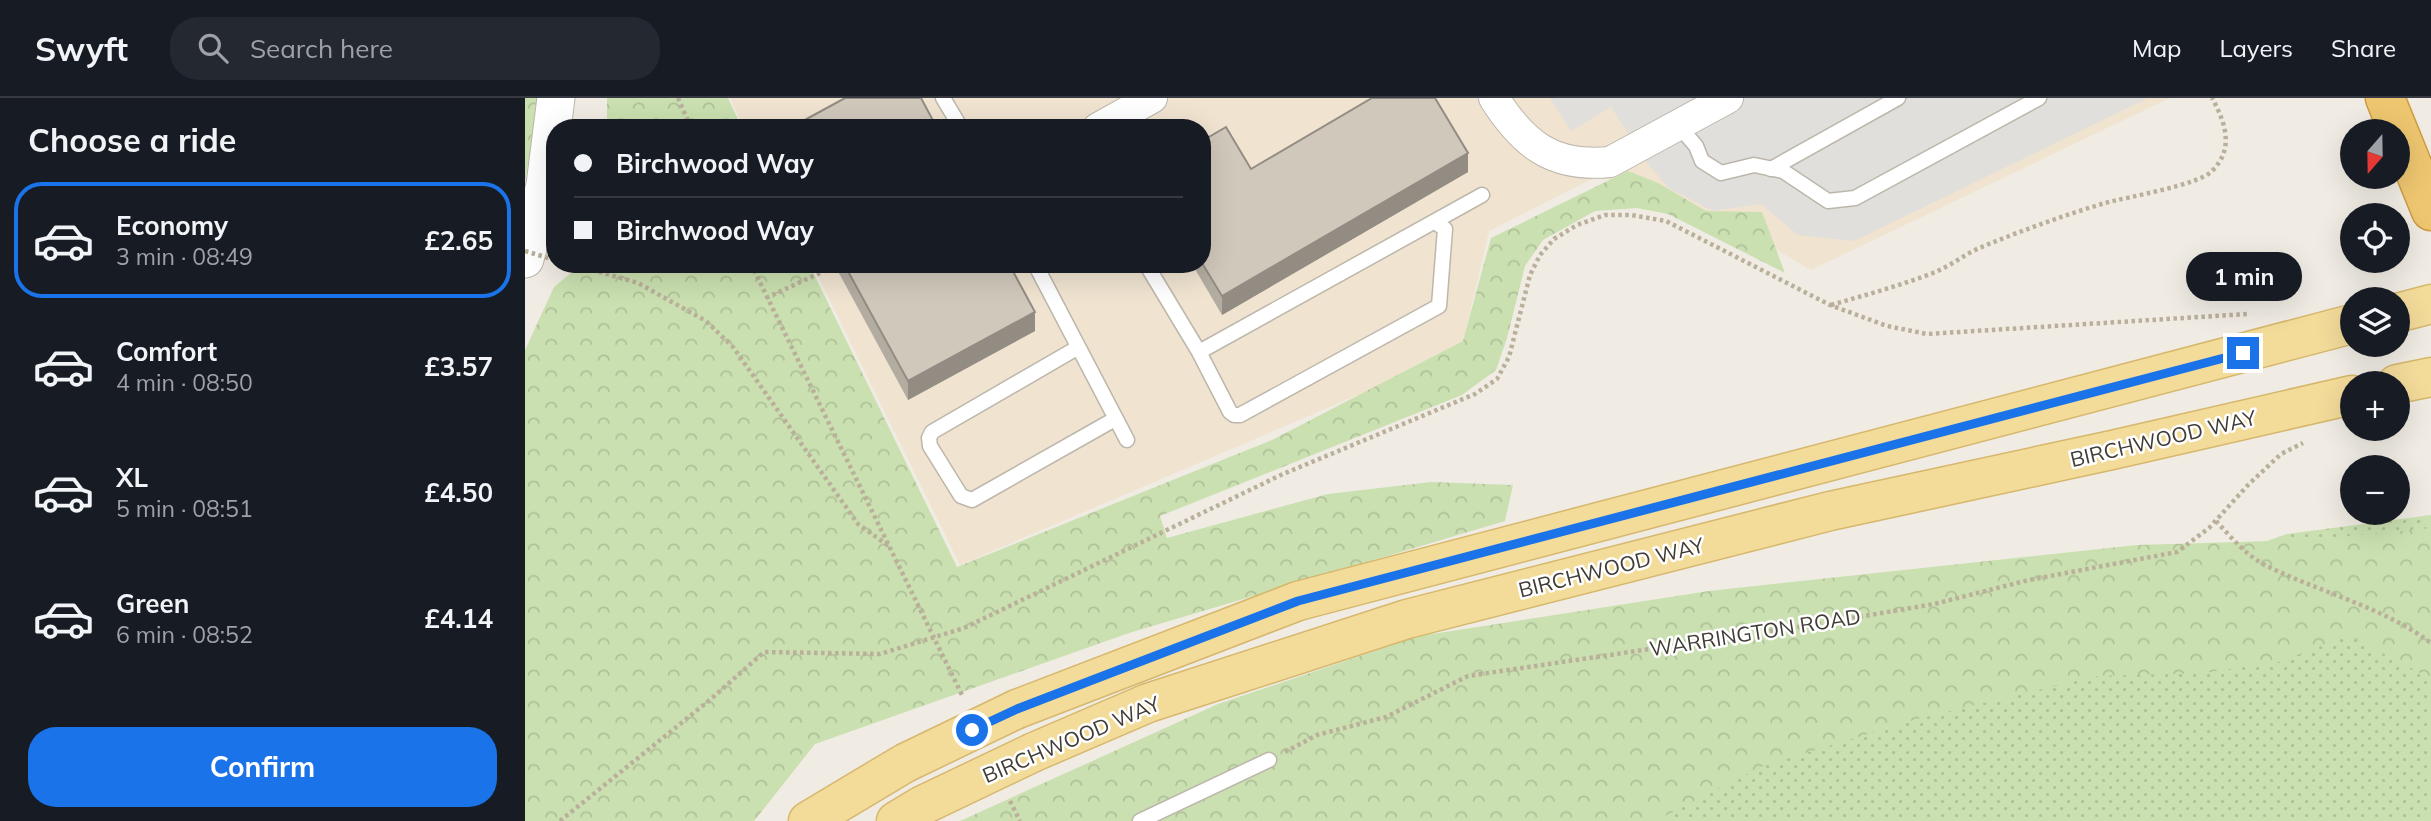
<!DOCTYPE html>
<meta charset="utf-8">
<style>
:root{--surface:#171b24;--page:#242831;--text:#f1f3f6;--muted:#9ea1a6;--line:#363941;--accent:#1a73e8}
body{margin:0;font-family:Mulish,sans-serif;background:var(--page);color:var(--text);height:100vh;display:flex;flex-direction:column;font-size:26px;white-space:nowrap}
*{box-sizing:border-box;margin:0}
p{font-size:23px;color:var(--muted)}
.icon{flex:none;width:38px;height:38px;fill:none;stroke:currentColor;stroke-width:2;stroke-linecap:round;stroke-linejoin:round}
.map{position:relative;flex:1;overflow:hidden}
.drawer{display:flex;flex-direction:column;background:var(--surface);width:525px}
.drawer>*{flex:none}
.top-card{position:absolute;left:21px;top:21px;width:665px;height:154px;border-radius:28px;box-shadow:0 7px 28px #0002;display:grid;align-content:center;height:154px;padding:0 28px;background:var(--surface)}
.needle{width:46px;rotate:200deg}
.controls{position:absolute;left:1815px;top:21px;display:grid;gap:14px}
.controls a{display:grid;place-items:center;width:70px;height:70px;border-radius:50%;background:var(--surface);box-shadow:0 7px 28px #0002;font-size:35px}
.end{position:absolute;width:32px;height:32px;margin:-16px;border:9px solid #1a73e8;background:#fff;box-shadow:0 0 0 4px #fff}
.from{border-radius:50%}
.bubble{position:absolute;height:49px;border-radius:24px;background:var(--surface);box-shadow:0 7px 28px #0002;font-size:23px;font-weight:700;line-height:49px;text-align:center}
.top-card b{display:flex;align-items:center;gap:24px;height:66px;font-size:26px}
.top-card b+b{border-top:2px solid var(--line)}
.top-card i{width:18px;height:18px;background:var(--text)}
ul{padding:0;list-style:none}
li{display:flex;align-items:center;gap:21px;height:116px;margin:0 14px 10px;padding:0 14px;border:4px solid transparent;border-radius:28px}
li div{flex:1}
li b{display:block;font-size:26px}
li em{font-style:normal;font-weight:700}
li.selected{border-color:var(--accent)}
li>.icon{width:63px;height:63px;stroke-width:1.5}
h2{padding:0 28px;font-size:32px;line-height:84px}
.primary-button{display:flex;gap:14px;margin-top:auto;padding:14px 28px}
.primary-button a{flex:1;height:80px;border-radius:28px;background:var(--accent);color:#fff;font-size:28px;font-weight:700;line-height:80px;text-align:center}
header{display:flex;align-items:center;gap:42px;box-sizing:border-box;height:98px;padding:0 35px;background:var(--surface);border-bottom:2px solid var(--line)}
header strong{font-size:33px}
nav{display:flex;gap:38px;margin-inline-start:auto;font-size:24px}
.search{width:490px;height:63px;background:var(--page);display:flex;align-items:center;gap:18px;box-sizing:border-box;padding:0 24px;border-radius:28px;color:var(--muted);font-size:26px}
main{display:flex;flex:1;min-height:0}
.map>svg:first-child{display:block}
.commercial{fill:#f0e3d0}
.grass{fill:url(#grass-dots)}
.forest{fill:url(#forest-crowns)}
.parking{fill:#e1dfdc}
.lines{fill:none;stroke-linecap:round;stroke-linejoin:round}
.service-casing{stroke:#bdb7ab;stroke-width:17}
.minor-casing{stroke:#bdb7ab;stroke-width:32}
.tertiary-casing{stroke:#bdb7ab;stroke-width:39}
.primary-casing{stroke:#d6b76c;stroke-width:41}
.motorway-casing{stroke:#cc9b42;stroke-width:41}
.path{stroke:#baaf9a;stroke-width:4.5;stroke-dasharray:3.5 3.5;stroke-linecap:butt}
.service{stroke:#fff;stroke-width:14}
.minor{stroke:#fff;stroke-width:30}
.tertiary{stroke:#fff;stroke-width:37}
.primary{stroke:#f3db9a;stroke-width:38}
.motorway{stroke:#eec670;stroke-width:38}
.primary-bridge-casing{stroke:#d6b76c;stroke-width:41;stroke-linecap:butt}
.path-bridge{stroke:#baaf9a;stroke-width:4.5;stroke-dasharray:3.5 3.5;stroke-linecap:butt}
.primary-bridge{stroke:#f3db9a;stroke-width:38}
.wall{fill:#b3aca1}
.shaded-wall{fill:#928c83}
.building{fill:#d0c8bb;stroke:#928c83;stroke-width:2}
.route{stroke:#1a73e8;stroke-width:9}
.labels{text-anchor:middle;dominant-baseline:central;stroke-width:5;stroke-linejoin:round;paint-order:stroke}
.street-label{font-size:21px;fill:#413c35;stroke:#fff}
</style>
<header>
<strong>Swyft</strong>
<div class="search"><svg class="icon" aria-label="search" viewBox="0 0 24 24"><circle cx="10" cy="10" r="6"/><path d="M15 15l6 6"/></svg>Search here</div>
<nav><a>Map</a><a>Layers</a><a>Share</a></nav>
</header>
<main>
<section class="drawer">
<h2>Choose a ride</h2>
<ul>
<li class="selected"><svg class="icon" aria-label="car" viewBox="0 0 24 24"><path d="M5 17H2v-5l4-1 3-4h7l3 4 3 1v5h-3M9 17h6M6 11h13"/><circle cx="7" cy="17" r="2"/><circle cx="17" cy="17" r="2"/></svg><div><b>Economy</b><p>3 min · 08:49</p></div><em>£2.65</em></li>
<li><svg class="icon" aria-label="car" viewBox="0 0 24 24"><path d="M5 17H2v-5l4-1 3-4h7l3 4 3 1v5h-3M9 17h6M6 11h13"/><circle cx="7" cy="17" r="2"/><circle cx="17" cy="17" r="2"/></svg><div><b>Comfort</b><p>4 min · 08:50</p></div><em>£3.57</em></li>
<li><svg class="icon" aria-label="car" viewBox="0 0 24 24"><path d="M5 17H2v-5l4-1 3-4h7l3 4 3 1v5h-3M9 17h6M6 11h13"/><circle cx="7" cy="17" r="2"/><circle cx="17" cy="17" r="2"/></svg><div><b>XL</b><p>5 min · 08:51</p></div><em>£4.50</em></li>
<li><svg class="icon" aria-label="car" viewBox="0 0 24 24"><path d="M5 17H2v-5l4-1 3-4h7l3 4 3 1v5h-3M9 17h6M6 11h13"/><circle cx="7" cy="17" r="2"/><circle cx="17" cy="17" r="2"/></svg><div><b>Green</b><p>6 min · 08:52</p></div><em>£4.14</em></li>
</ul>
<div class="primary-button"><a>Confirm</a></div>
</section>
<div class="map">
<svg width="1906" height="723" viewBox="0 0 1906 723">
<defs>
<pattern id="grass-dots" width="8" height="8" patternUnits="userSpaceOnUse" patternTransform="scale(1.75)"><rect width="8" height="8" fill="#cae0b0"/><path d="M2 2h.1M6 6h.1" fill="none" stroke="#afc198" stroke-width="1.8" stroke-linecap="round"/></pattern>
<pattern id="forest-crowns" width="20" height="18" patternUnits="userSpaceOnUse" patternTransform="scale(1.75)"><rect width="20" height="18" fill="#cae0b0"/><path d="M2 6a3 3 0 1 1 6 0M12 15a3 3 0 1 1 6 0" fill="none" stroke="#afc198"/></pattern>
</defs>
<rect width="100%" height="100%" fill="#f0ece4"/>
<path class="commercial" d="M205,0H1645L1286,172L1206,125L1073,78L964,133L936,253L435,467L287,166H677V30H219Z"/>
<path class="grass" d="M1906,417V723H651L1622,485L1762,436Z"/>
<path class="forest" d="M0,0H14L0,85Z
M82,0H203L217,30H82Z
M1103,73L1133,85L1181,113L1237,114L1260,175L1143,116L1112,110L1070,113L1018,142L1000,168L982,240L971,272L937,297L635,418L642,440L803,396L906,384L988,387L980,423L604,535L290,646L229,723H0V252L29,189L57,166H284L432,469L747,342L938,243L966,140Z
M1906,430V585L1899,577L1823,537L1760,563L1678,575L1572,578L1392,621L1238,668L1130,723H435L693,606L894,538L1184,493L1612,447L1781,442Z"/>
<path class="parking" d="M1025,0H1623L1329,143L1273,137L1236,106L1188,113L1145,91L1121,64L1086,9L1046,33Z"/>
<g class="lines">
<g class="service-casing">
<path id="service" d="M418,0L436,30
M1153,27L1171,48L1177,63L1196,75L1229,67L1258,73L1303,103L1330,100L1514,0
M1246,71L1373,0
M510,166L602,342
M621,166L674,254L705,314L709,317H715L914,208L920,131L910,124
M552,250L407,334L404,340L405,348L436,398L447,402L590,321
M674,254L957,97
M615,723L744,662"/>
</g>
<g class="minor-casing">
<path id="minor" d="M969,0C998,46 1028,70 1085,64L1203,0
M573,30L627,0"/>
</g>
<g class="tertiary-casing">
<path id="tertiary" d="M0,161L20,87L31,0"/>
</g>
<g class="primary-casing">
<path id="primary" d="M1872,215L1906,206
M1872,286L1906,279
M492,611L773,503L1827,226
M509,654L623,605L882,521L1305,413L1587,352L1827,297
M283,723L380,665
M371,723L396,708"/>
</g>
<g class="motorway-casing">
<path id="motorway" d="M1860,0L1906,113"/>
</g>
<path class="path" d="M153,0L166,30
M47,166L113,185L181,223L208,249L333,426L365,449
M226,166L438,599
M241,200L310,168
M1306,207C1340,197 1374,188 1408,175C1426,168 1441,155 1459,148C1498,132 1540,117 1580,105C1602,99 1674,87 1687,73C1710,50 1700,24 1687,0
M1691,423C1707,440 1722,459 1744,469C1797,495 1858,509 1906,545
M760,654L792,637L861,619L943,578L1287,527L1409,506L1504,482L1652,454L1684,430L1723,387L1756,356L1778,345
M485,703L495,723
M35,723L186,601L239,554L355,556L439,530L758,376L950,296L972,281L984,259L1005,177L1015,157L1029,141L1052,127L1080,117H1106L1141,123L1305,207L1362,228L1402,236L1722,216"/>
<use href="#service" class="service"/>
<use href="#minor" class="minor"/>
<use href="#tertiary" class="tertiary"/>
<use href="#primary" class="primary"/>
<use href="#motorway" class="motorway"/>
<g class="primary-bridge-casing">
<path id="primary-bridge" d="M380,665L492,611
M396,708L509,654"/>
</g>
<path class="path-bridge" d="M0,153L30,162"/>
<use href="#primary-bridge" class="primary-bridge"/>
</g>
<path class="wall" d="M677,43L726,71L943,74L697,217L667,166H677Z
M309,166H413L416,171L510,233L383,302Z"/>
<path class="shaded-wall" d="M943,55V74L697,217V198Z
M510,214V233L383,302V283Z"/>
<path class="building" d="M320,0H396L412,30H265Z
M847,0H910L943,55L697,198L677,165V43L701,29L726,71Z
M319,166H413L416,171L425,166H484L510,214L383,283Z"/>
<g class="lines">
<path class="route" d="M447,632L492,611L773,503L1718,255"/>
</g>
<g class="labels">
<g class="street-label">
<text transform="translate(1638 340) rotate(-13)">BIRCHWOOD WAY</text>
<text transform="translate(1086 469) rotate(-14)">BIRCHWOOD WAY</text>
<text transform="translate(1230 534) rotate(-9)">WARRINGTON ROAD</text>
<text transform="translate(546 641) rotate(-23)">BIRCHWOOD WAY</text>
</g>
</g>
</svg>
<div class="controls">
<a><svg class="needle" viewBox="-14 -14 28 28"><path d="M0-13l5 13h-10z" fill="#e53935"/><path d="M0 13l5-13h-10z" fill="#9ea1a6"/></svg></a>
<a><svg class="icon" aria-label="locate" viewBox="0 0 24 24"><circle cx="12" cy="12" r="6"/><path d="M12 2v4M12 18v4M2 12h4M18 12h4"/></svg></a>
<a><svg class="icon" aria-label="layers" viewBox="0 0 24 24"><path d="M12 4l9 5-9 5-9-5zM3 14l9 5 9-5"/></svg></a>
<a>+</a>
<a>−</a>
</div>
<i class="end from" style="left:447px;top:632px"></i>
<i class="end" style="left:1718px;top:255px"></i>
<div class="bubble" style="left:1661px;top:154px;width:116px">1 min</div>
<div class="top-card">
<b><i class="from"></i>Birchwood Way</b>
<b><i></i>Birchwood Way</b>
</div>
</div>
</main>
